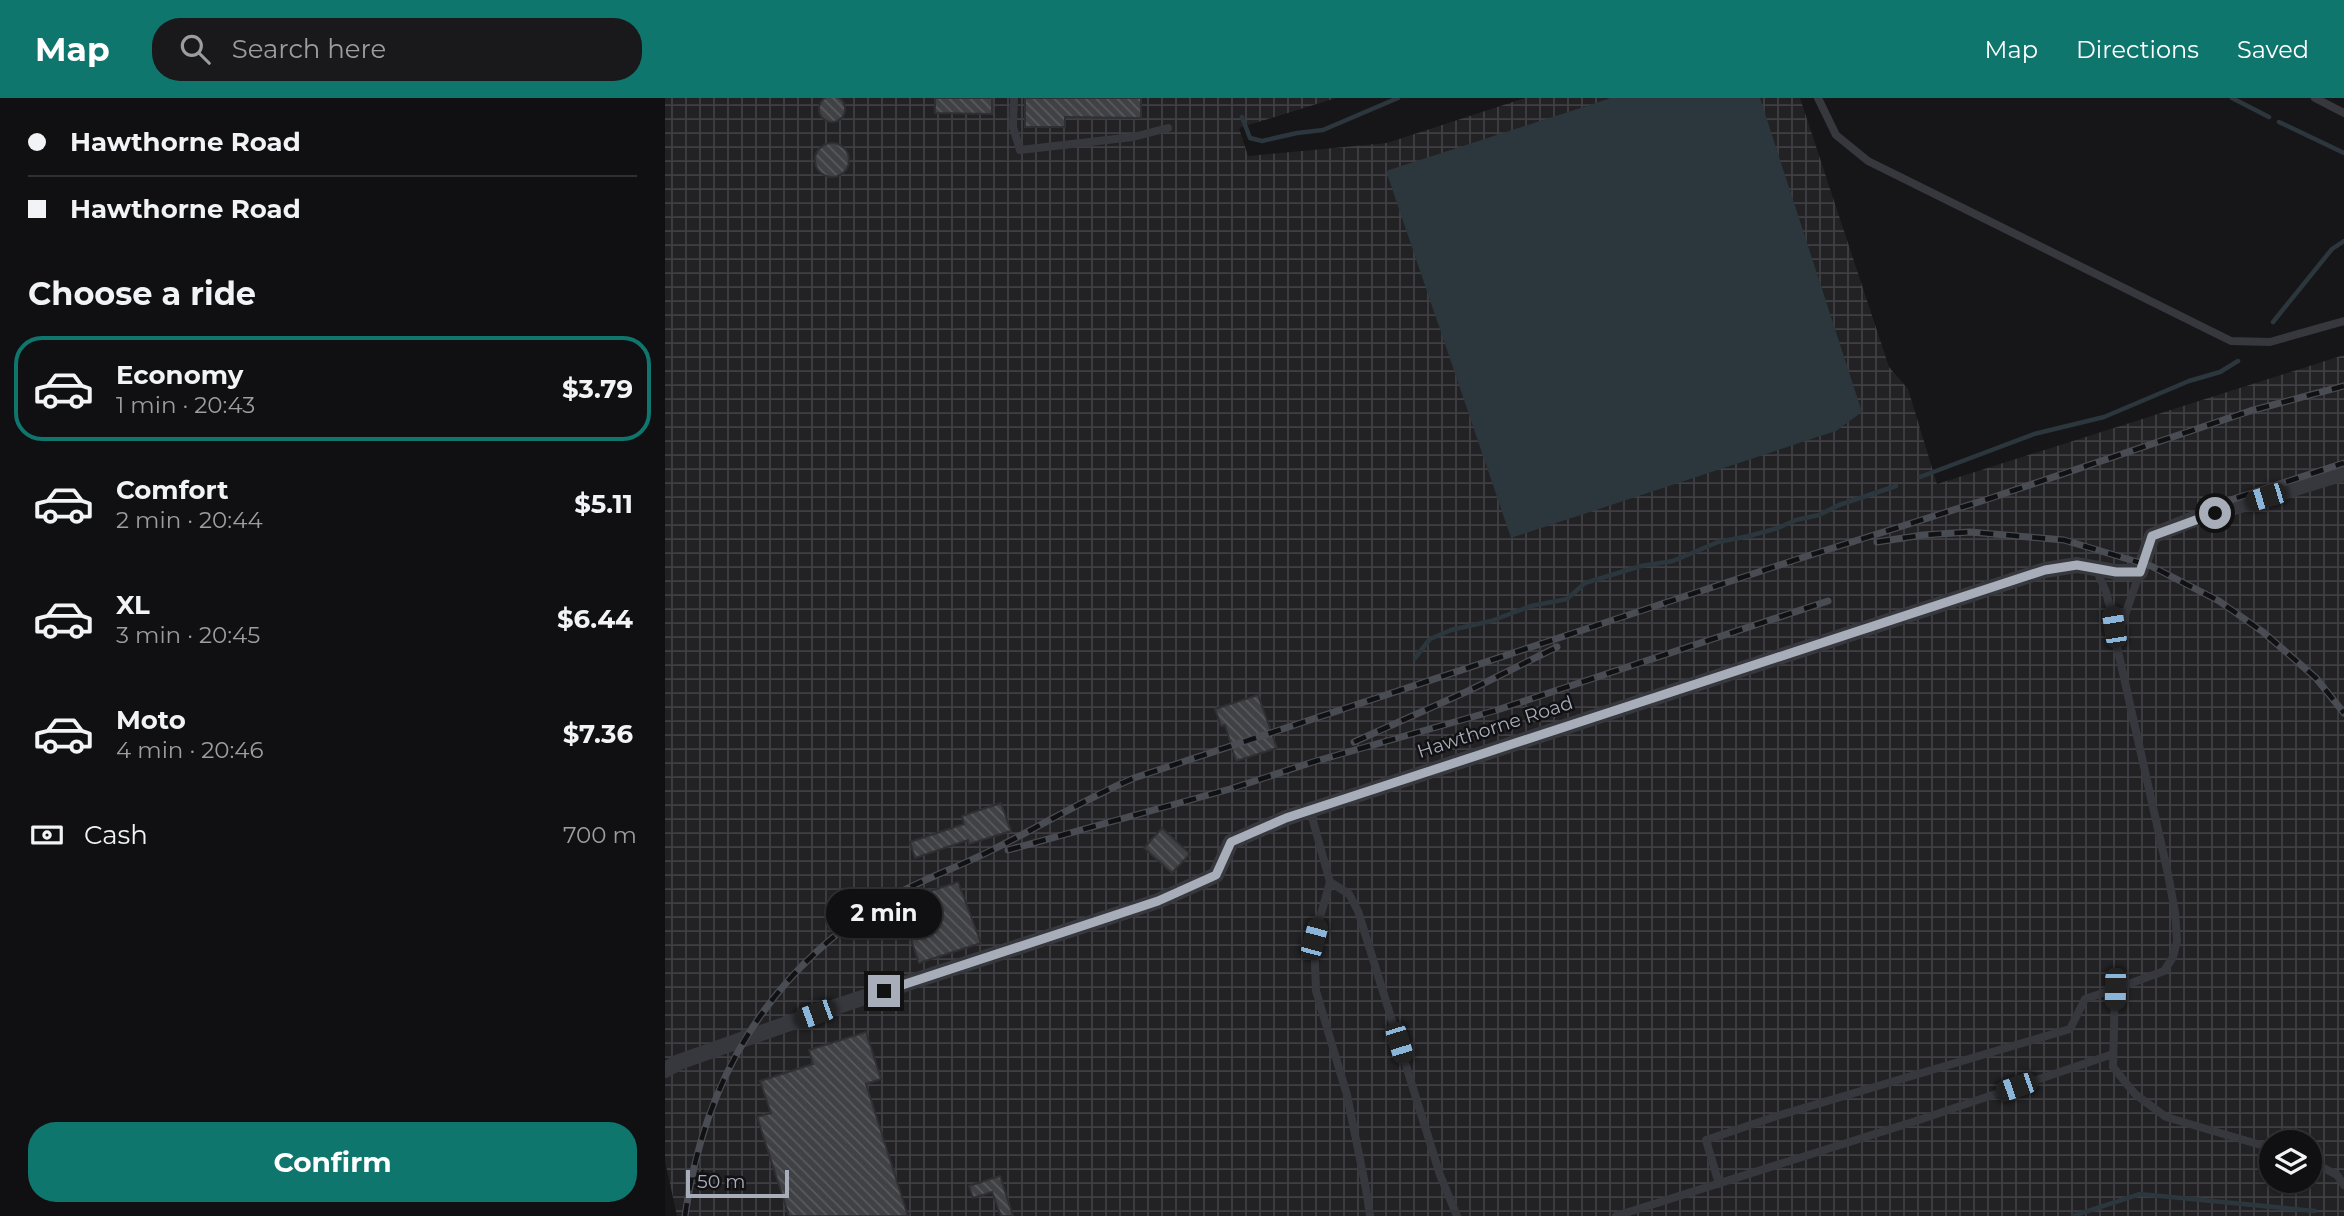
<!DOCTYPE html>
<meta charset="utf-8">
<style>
:root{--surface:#101012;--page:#19191b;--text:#f1f3f6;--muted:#9c9d9f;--line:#303032;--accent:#0f766e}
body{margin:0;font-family:Montserrat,sans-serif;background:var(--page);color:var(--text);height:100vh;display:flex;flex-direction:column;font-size:26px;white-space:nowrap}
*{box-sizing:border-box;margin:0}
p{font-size:23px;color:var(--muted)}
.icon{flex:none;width:38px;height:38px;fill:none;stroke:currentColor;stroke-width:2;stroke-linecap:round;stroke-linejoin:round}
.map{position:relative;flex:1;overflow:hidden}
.sheet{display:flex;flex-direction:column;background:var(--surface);width:665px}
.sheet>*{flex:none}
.banner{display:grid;align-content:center;height:154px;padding:0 28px;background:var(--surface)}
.controls{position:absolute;left:1594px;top:1032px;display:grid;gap:14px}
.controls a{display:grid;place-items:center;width:63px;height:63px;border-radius:50%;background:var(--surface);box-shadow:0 2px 5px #0004,0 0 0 2px var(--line);font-size:35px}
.scale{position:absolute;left:21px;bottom:18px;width:103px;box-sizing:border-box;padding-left:7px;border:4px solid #a7adb9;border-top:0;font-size:19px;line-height:24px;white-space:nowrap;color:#a7adb9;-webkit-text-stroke:5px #111113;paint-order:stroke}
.end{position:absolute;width:32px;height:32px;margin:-16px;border:9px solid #a7adb9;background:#111;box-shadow:0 0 0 4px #111}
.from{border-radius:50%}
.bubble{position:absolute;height:49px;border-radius:24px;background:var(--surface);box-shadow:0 2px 5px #0004,0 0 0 2px var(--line);font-size:23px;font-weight:700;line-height:49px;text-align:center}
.car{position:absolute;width:21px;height:42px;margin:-21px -10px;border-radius:9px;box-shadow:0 0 5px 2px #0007;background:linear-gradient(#222 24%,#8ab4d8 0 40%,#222 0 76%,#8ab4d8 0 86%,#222 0)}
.banner b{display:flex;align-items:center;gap:24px;height:66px;font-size:26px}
.banner b+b{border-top:2px solid var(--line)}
.banner i{width:18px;height:18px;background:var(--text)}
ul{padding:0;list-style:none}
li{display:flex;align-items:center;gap:21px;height:105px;margin:0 14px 10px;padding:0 14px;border:4px solid transparent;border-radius:28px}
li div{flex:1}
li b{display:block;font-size:26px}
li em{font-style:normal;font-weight:700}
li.on{border-color:var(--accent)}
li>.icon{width:63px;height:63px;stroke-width:1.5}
h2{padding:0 28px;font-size:32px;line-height:84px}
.pay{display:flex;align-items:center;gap:18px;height:77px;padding:0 28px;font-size:26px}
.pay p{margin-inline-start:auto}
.cta{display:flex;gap:14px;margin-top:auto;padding:14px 28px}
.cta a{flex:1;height:80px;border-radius:28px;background:var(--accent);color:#fff;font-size:28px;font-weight:700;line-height:80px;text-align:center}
header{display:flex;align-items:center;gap:42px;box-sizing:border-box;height:98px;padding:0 35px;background:var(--accent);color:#fff}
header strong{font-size:33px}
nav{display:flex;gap:38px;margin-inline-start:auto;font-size:24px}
.search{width:490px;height:63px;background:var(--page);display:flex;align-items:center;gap:18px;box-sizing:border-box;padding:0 24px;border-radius:28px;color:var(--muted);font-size:26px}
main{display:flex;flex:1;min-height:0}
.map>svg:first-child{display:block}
.industrial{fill:url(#industrial-grid);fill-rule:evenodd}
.water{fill:#2b363d}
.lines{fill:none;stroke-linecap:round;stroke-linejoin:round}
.stream{stroke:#2b363d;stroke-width:4.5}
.building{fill:url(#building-back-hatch);stroke:#303034;stroke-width:2}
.lane{stroke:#37383e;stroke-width:8}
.street{stroke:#37383e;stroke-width:16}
.rail-casing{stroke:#4a4c53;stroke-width:7}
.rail{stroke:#111113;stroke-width:4.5;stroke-dasharray:13;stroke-linecap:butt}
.route{stroke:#a7adb9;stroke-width:9}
.labels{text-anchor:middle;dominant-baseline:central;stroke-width:5;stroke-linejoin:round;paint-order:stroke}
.street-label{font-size:19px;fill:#a7adb9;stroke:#111113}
</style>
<header>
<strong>Map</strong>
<div class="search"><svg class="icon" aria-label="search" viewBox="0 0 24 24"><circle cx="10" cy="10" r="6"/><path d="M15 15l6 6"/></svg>Search here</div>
<nav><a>Map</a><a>Directions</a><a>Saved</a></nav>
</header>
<main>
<section class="sheet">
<div class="banner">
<b><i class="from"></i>Hawthorne Road</b>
<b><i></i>Hawthorne Road</b>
</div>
<h2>Choose a ride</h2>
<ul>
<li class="on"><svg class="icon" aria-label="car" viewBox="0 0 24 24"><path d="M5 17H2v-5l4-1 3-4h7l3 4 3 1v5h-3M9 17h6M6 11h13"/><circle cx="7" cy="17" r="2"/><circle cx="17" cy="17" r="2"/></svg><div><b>Economy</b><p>1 min · 20:43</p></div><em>$3.79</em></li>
<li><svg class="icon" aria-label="car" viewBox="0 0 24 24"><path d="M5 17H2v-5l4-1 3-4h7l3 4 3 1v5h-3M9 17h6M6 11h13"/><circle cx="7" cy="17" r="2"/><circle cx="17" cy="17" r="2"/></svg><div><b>Comfort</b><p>2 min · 20:44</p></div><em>$5.11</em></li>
<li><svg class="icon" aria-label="car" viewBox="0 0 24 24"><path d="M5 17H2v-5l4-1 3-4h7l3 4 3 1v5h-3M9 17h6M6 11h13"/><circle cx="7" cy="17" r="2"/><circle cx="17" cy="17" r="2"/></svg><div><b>XL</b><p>3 min · 20:45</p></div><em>$6.44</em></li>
<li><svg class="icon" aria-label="car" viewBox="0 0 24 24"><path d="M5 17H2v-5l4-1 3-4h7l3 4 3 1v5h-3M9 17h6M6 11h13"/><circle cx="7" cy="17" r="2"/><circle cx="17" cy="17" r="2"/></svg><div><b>Moto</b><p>4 min · 20:46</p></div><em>$7.36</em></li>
</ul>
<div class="pay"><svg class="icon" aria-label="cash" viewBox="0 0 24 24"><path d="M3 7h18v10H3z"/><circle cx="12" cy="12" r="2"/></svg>Cash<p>700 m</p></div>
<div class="cta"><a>Confirm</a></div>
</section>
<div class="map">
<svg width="1679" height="1118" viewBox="0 0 1679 1118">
<defs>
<pattern id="industrial-grid" width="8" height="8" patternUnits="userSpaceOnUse" patternTransform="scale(1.75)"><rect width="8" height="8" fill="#222225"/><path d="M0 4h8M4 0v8" fill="none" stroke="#3f3f43"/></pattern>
<pattern id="building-back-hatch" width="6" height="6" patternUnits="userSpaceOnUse" patternTransform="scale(1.75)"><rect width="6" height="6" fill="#404145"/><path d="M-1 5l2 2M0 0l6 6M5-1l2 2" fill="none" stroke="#595a5e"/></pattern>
</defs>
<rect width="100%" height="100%" fill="#161618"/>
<path class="industrial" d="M0,0H671L574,30L583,58L722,45L860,0H1135L1224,269L1243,291L1272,386L1679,257V1118H12L0,1063ZM1606,1045H1645V1083H1606Z"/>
<path class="water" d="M946,0H1095L1197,314L1171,333L846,440L721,73Z"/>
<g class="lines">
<path class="stream" d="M1567,0L1604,19
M577,19L585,40L597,43L632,35L658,32L733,0
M1614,24L1679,55
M1608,224L1667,151L1679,143
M1255,379L1369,336L1439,319L1524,283L1555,274L1573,263
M750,560L765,541L786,532L826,523L866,508L902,501L920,485L976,468L1008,463L1053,444L1084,438L1113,430L1131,422L1154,417L1174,407L1231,388
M1408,1118L1475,1096L1650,1113"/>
</g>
<path class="building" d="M154 11a13 13 0 1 1 26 0a13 13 0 1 1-26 0Z
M270,0H327V16L270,15Z
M360,0H476V20L400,19V29H360Z
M150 62a17 17 0 1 1 34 0a17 17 0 1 1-34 0Z
M593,597L612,650L571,663L560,627L556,628L550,611Z
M336,705L346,733L304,746L303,742L250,760L245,744L299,726L297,718Z
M497,730L525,756L507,775L479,750Z
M293,784L316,845L254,865L244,835L267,828L256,796Z
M201,934L216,981L201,986L243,1118H124L92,1019L106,1015L95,983L148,966L144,952Z
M335,1078L348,1118H336L327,1094L308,1100L304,1088Z"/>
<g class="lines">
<path class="lane" d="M349,0L348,29L355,52L468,39L503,30
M1153,0L1171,37L1203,63L1566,243L1605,244L1679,223
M1650,0L1679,15
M1431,471L1441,494L1446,514L1453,553L1503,776L1510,814L1512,843L1508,859L1499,873L1450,891L1448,969L1470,996L1501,1019L1606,1050
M1453,537L1475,474
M645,712L665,784L649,841L651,893L682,997L701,1091L705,1118
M665,784L684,796L693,813L775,1077L792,1118
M1645,1063L1672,1077L1679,1087
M1054,1086L1041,1042L1112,1018L1405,931L1420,901L1450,891
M951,1118L1254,1022L1448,956"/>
<path class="street" d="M0,972L14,964L173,908L493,803L551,777L566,744L621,720L1380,472L1412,467L1451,474H1475L1487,438L1524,423L1679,375"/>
<g class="rail-casing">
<path id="rail" d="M1547,408L1679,365
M1212,444L1258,437L1305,434L1399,442L1486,468L1554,503L1598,534L1651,580L1679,615
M689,644L803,593L892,549
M343,752L565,691L651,663L832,612L1163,503
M20,1118C39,983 103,873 221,802C254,782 292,770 327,752C374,729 420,701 469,680L1133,461L1323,401L1585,313L1679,288"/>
</g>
<use href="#rail" class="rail"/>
</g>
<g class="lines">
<path class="route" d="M219,893L493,803L551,777L566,744L621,720L1380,472L1412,467L1451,474H1475L1487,438L1550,415"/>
</g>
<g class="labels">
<g class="street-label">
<text transform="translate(830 629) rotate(-18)">Hawthorne Road</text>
</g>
</g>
</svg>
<div class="controls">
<a><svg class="icon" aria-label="layers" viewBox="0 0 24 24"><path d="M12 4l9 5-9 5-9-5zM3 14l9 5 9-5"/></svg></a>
</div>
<div class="scale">50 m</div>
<i class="end from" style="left:1550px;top:415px"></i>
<i class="end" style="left:219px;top:893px"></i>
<div class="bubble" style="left:161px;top:791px;width:116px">2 min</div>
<i class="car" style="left:1601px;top:399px;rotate:253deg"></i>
<i class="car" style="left:1449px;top:529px;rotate:351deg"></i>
<i class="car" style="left:649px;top:841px;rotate:15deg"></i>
<i class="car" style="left:1450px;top:891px;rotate:181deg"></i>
<i class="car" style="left:150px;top:916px;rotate:250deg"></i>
<i class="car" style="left:734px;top:945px;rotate:163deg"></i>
<i class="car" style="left:1351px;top:989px;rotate:251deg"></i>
</div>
</main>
